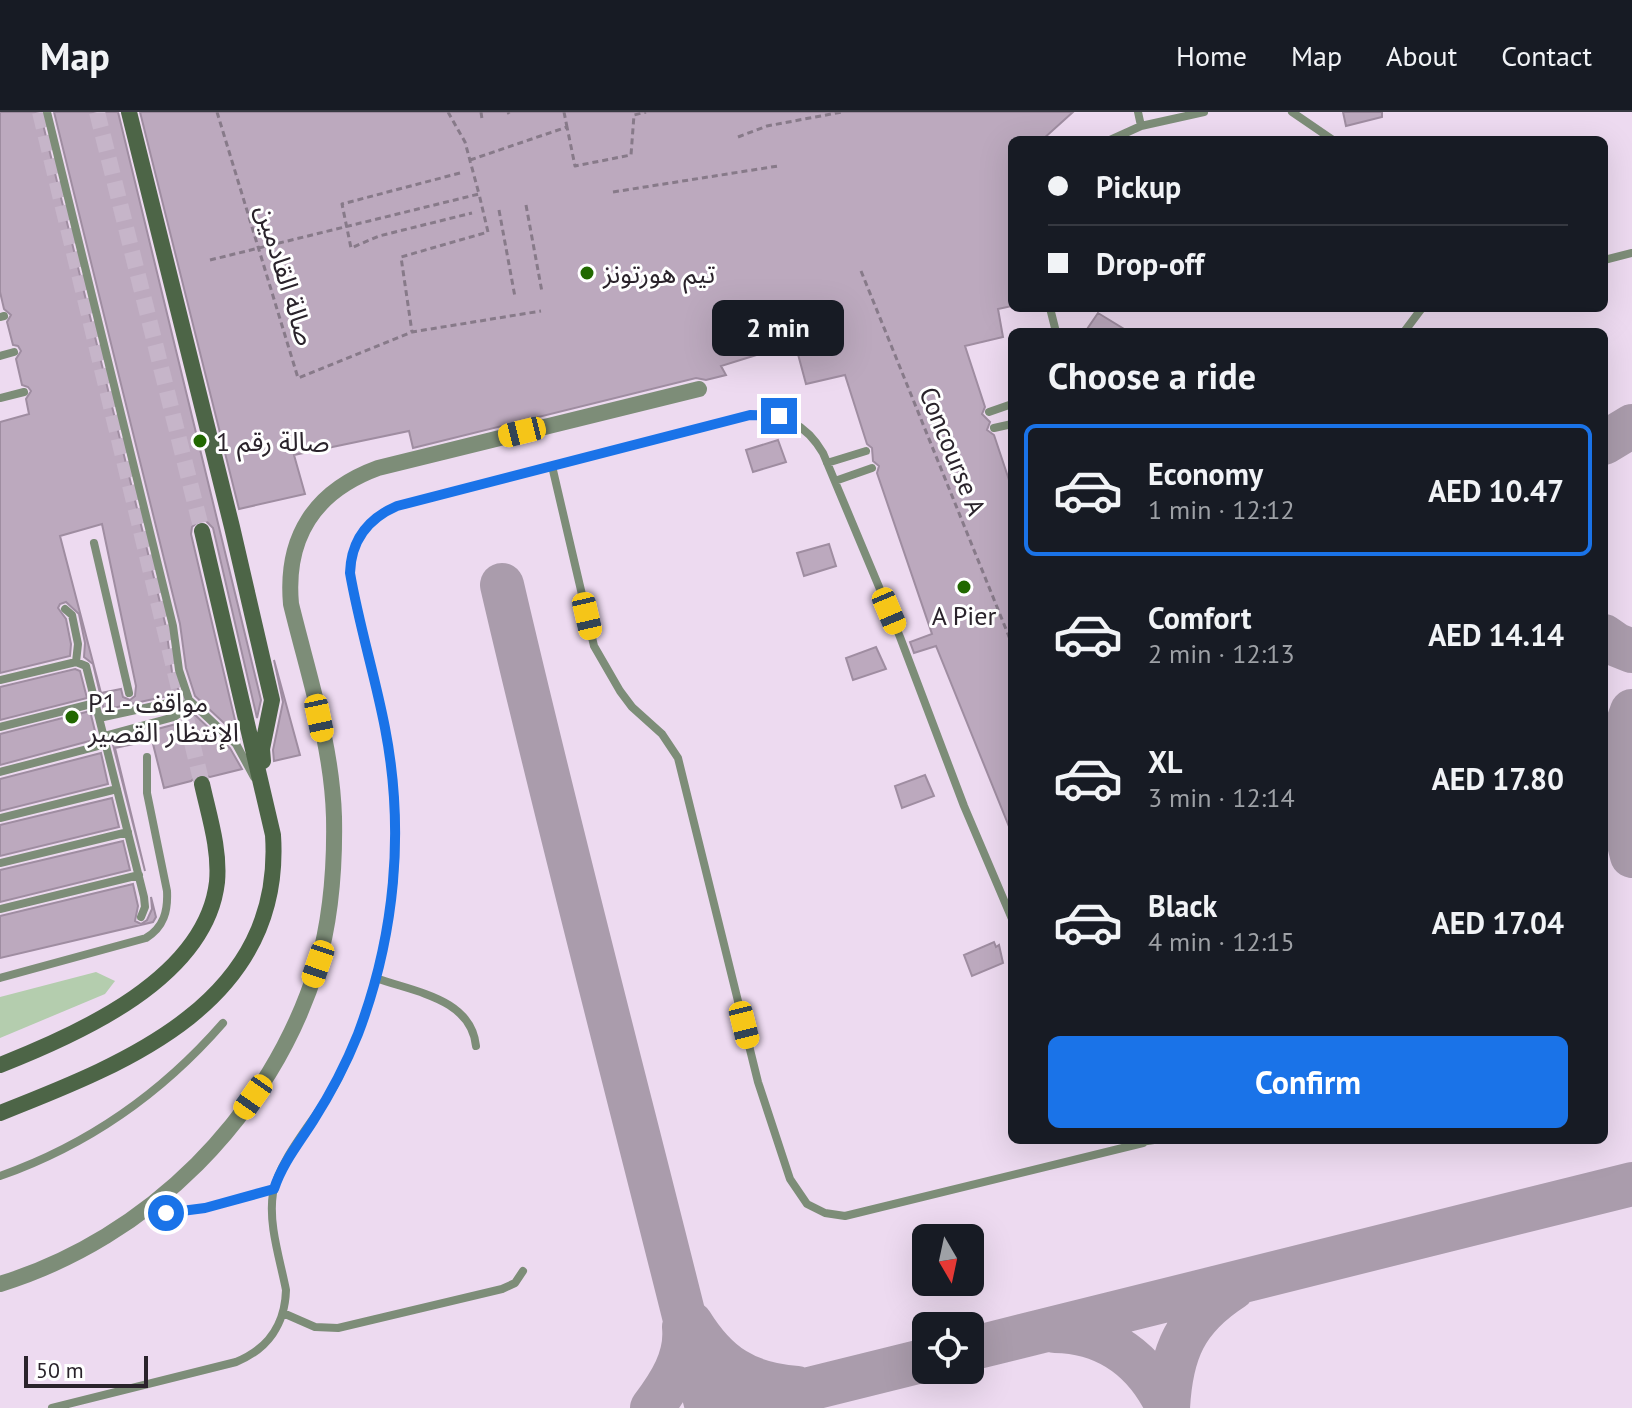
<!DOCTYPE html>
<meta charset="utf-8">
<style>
:root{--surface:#171b24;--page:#242831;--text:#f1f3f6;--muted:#9ea1a6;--line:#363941;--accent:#1a73e8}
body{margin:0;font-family:"PT Sans","Noto Sans Arabic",sans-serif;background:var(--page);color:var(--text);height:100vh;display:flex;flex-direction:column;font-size:30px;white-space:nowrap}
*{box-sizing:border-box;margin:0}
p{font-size:26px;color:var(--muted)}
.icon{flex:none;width:44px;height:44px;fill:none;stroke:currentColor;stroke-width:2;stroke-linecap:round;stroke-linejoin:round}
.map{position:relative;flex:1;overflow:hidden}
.drawer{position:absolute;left:1008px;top:216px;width:600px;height:816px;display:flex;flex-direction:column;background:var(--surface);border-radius:12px;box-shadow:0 8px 32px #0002}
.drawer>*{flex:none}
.banner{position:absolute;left:1008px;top:24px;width:600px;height:176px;border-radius:12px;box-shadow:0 8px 32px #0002;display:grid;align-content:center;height:176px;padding:0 40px;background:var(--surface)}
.needle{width:52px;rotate:171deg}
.fabs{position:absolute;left:912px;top:1112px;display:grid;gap:16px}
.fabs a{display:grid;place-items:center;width:72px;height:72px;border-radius:12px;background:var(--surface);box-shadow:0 8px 32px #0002;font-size:40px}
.scale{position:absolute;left:24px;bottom:20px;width:124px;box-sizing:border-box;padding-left:8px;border:4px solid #2a232b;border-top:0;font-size:22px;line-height:28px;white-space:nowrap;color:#2a232b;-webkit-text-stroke:6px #fff;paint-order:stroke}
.end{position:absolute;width:36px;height:36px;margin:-18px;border:10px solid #1a73e8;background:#fff;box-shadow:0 0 0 4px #fff}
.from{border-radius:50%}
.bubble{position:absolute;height:56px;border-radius:12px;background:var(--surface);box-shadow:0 8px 32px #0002;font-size:26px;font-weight:700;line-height:56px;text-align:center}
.car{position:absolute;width:24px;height:48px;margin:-24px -12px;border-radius:10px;box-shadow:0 0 6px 2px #0007;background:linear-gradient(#f5c518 24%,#345 0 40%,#f5c518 0 76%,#345 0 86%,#f5c518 0)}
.banner b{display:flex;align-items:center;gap:28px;height:76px;font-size:30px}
.banner b+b{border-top:2px solid var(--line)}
.banner i{width:20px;height:20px;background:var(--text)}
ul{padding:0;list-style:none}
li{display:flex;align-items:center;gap:24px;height:132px;margin:0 16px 12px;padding:0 24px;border:4px solid transparent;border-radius:12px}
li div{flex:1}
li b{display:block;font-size:30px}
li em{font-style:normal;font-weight:700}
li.on{border-color:var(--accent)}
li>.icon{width:72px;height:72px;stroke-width:1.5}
h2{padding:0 40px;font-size:36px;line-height:96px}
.cta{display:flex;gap:16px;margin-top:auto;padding:16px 40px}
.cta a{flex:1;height:92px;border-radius:12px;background:var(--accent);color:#fff;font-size:32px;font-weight:700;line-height:92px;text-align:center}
header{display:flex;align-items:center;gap:48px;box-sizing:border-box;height:112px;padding:0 40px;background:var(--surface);border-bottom:2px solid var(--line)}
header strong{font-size:38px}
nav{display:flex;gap:44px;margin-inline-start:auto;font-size:28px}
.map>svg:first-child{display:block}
.green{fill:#b4cdae}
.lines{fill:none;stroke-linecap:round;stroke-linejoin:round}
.taxiway{stroke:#aa9cac;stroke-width:44}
.building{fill:#bca9be;stroke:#9f8da1;stroke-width:2;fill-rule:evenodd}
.secondary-tunnel{stroke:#c6b5c9;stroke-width:16;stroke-dasharray:16 8;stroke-linecap:butt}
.path{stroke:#877a89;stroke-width:3;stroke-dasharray:6 4;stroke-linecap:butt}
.lane{stroke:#7d8d78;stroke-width:8}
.street{stroke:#7d8d78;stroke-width:16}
.secondary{stroke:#4d6547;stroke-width:16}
.route{stroke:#1a73e8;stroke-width:10}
.poi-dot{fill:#216800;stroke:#fff;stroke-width:3}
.labels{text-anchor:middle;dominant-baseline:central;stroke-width:6;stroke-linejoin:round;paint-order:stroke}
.poi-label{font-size:26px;fill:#2a232b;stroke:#fff;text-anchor:start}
.street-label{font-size:26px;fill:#2a232b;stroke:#fff}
</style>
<header>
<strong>Map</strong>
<nav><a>Home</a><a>Map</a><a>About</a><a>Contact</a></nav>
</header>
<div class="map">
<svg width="1632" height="1296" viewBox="0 0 1632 1296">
<rect width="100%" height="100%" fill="#eddaf0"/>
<path class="green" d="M96,860L115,869L105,882L0,926V885Z"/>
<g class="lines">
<path class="taxiway" d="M1604,331L1632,314
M502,473C566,748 639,1021 707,1296
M1604,524L1617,533L1632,539
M1604,632L1632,744
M1615,670L1616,643L1632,599
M691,1211C717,1253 746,1272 797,1276
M1055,1219C1108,1220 1146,1249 1168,1296
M970,1237L1632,1072
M652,1296C670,1272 687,1246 684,1215
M732,1296L926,1248
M1168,1296C1171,1240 1185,1207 1233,1176"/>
</g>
<path class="building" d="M0,0H40L166,515L172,560L181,585L167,584L104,598L93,552L84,545L85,531L79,502L66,490L60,492L58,496L66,507L71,532L70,544L0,561V310L29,302L26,287L31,279L28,275L22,273L16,247L21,239L18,234L13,233L7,210L11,203L4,197L0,180ZM102,412L136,574L135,584L130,588L123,585L121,577L101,581L60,424Z
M54,0H118L261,588L257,606L213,416L206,409H199L192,415L191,422L239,625L195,584L186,556L180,512Z
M140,0H1073L1042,28H1012V194L998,197L1003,225L965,234L985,295L982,302L990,310L987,318L994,323L1012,377V722L936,534L914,541L910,530L932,522L877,361L879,354L873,349L872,336L867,332L845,263L806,272L795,231L721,254L726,263L706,268L696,266L413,336L409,319L294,343L305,382L239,397Z
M1343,0H1382V5L1346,14Z
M1098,201L1129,220H1085Z
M778,328L786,350L753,360L746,338Z
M829,432L836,454L804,464L797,441Z
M876,535L886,557L853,568L846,546Z
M274,548L300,643L274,649L273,638L283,590Z
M75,557L80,559L87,586L0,608V575Z
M90,599L97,627L0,653V622Z
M193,601L230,636L242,657L210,665L199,662L191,669L164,676L152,628L115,636L145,759L112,629L176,612Z
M101,641L108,672L0,699V667Z
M925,663L934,684L902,696L895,674Z
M112,686L119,715L0,744V713Z
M123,729L130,758L0,790V758Z
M133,772L138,794L135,809L141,812L147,808L152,797L151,785L156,805L153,810L0,846V804Z
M994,830L996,835L999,833L1003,851L972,864L964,843Z"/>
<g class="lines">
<path class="secondary-tunnel" d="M40,0L202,672
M97,0L202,419"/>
<path class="path" d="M217,0L298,266L412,220L541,199
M448,0L465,30L479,82
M481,0L482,7
M508,0L509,2
M564,0L567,15
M738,25L767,14L842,0
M470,48L567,15L575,54L631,43L634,3L646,0
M460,61L342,92L351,136L379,124L472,101
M613,80L778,54
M526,93L542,180
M499,98L515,185
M210,148L479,82L488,120L401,145L412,220
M861,159L1012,532"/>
<path class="lane" d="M47,0L173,514L179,558L189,588L236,632L254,665
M1138,0L1141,14
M1292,0L1333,28
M1110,28L1141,14L1204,0
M1604,148L1632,141
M1050,196L1056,220
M0,205L4,204
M1404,220L1422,196
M0,244L14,240
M0,286L24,280
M989,300L1012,292
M994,316L1012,312
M827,351L866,339
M552,354L594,534L620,579L632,595L662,622L678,646L758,970L790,1067L807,1092L825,1101L845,1104L1143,1031
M835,369L872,356
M94,431L129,581
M65,497L72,503L78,532L76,550
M0,568L76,550L86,554L144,785L145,795L141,805
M99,606L168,591L192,593
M0,615L95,591
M104,624L174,605L192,593
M0,660L106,632
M0,706L117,677
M0,751L128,720
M0,797L139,763
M0,866L146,826C164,815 168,799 167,779L147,681V645
M376,866C414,880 471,886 476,934
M1124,1028L1134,1031L1154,1028
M0,1064C88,1033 162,981 223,911
M142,1103L205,1096L274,1077
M283,1201L315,1215L338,1216L502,1177L515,1171L523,1159
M52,1296L236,1250C268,1237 285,1212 286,1178C280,1147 268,1112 273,1081C280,1044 318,1005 336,971C363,918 380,861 389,803C401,732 396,662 380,592C370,548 357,505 350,461C351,429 367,407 397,394L750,303C783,301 806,312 823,341L900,525L964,694L1012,807"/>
<path class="street" d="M0,1172C149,1126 271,1004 317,855C331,807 335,755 334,705C332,633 308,562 291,492C285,425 315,379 378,356L699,277"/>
<path class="secondary" d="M129,0L232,415L272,588L262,637L263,649
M0,953C79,922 206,866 217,770C220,737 209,704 202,672
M0,1001C130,950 284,889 273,723L202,419"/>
</g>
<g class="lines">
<path class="route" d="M166,1101L205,1096L274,1077C282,1052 299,1031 313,1009C331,981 346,952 358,922C395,824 405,719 385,616C375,564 359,513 350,461C351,429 367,407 397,394L750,303L779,304"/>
</g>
<g class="poi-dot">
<circle cx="587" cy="161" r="8"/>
<circle cx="200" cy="329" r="8"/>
<circle cx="964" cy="475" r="8"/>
<circle cx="72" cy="605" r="8"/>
</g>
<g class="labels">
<g class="poi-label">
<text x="603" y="161">تيم هورتونز</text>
<text x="216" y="329">صالة رقم 1</text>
<text x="964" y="503" text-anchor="middle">A Pier</text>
<text x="88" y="590">P1 - مواقف<tspan x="88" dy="30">الإنتظار القصير</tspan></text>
</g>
<g class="street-label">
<text transform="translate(286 163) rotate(73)">صالة القادمين</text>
<text transform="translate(953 339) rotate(68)">Concourse A</text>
</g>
</g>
</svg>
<div class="fabs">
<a><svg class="needle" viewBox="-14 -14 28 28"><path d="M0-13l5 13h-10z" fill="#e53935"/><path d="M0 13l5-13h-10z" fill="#9ea1a6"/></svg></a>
<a><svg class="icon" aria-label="locate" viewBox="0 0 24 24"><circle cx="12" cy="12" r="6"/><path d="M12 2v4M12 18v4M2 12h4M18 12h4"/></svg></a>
</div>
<div class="scale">50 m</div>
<i class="end from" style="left:166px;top:1101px"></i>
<i class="end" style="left:779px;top:304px"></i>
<div class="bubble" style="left:712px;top:188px;width:132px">2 min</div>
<i class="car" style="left:522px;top:320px;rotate:256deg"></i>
<i class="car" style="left:889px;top:499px;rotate:157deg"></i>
<i class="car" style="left:587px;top:504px;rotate:167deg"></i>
<i class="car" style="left:319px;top:606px;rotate:168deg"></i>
<i class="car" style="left:318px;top:852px;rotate:199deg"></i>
<i class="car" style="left:744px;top:913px;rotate:166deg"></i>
<i class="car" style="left:253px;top:985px;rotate:215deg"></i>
<div class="banner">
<b><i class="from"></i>Pickup</b>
<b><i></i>Drop-off</b>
</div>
<section class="drawer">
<h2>Choose a ride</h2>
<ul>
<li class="on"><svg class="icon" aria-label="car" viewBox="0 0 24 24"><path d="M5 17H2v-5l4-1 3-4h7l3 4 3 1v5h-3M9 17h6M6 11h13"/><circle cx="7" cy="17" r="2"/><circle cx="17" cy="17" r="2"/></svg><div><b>Economy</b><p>1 min · 12:12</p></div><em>AED 10.47</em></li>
<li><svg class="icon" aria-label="car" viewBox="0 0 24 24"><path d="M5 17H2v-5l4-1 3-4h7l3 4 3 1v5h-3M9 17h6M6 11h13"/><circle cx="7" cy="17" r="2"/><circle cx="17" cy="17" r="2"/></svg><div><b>Comfort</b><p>2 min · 12:13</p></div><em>AED 14.14</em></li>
<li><svg class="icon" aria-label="car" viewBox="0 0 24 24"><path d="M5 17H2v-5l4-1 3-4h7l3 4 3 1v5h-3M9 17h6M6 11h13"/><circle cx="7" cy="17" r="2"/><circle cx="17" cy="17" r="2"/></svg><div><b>XL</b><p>3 min · 12:14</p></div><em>AED 17.80</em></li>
<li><svg class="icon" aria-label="car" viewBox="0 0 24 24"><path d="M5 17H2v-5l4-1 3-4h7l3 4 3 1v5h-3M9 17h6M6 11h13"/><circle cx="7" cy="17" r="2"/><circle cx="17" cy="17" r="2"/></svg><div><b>Black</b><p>4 min · 12:15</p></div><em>AED 17.04</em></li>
</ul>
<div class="cta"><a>Confirm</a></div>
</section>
</div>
